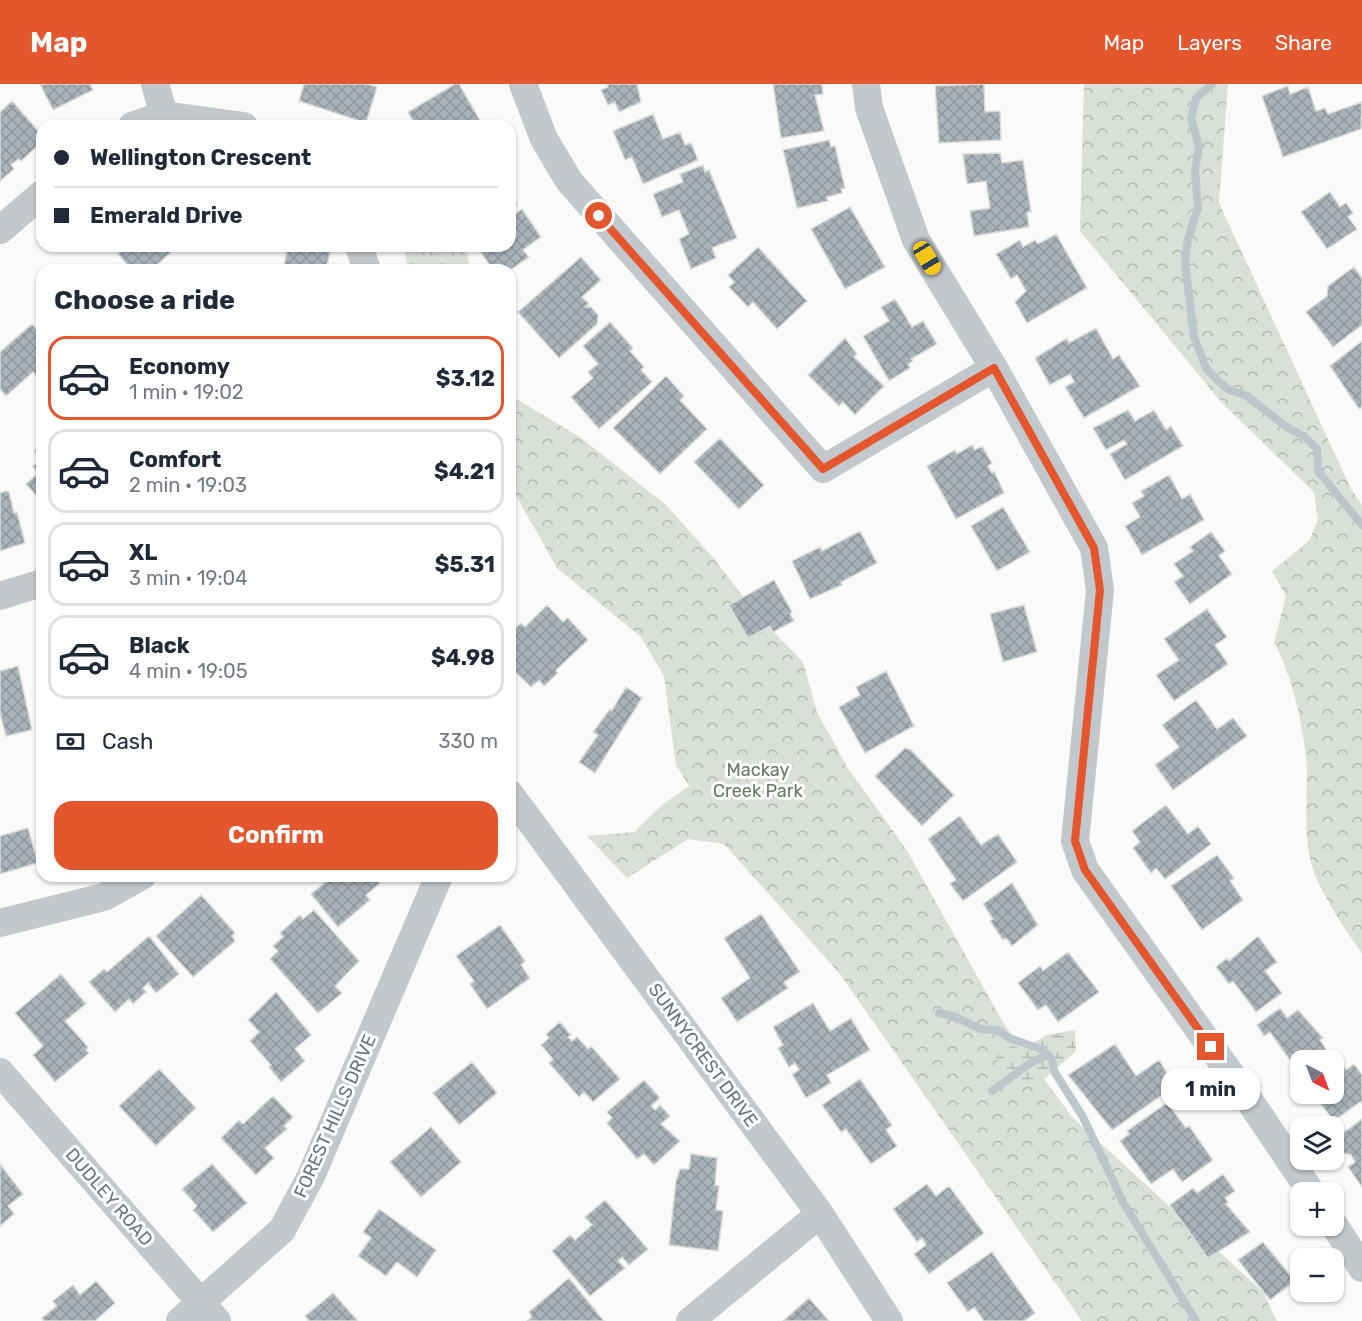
<!DOCTYPE html>
<meta charset="utf-8">
<style>
:root{--surface:#fff;--page:#f6f6f7;--text:#1f2937;--muted:#747a83;--line:#e0e1e3;--accent:#e4572e}
body{margin:0;font-family:Rubik,sans-serif;background:var(--page);color:var(--text);height:100vh;display:flex;flex-direction:column;font-size:22px;white-space:nowrap}
*{box-sizing:border-box;margin:0}
p{font-size:20px;color:var(--muted)}
.icon{flex:none;width:33px;height:33px;fill:none;stroke:currentColor;stroke-width:2;stroke-linecap:round;stroke-linejoin:round}
.map{position:relative;flex:1;overflow:hidden}
.sheet{position:absolute;left:36px;top:180px;width:480px;height:618px;display:flex;flex-direction:column;background:var(--surface);border-radius:18px;box-shadow:0 2px 4px #0004}
.sheet>*{flex:none}
.hud{position:absolute;left:36px;top:36px;width:480px;height:132px;border-radius:18px;box-shadow:0 2px 4px #0004;display:grid;align-content:center;height:132px;padding:0 18px;background:var(--surface)}
.needle{width:39px;rotate:138deg}
.buttons{position:absolute;left:1290px;top:966px;display:grid;gap:12px}
.buttons a{display:grid;place-items:center;width:54px;height:54px;border-radius:12px;background:var(--surface);box-shadow:0 2px 4px #0004;font-size:30px}
.end{position:absolute;width:27px;height:27px;margin:-14px;border:8px solid #e4572e;background:#fff;box-shadow:0 0 0 3px #fff}
.from{border-radius:50%}
.bubble{position:absolute;height:42px;border-radius:18px;background:var(--surface);box-shadow:0 2px 4px #0004;font-size:20px;font-weight:700;line-height:42px;text-align:center}
.car{position:absolute;width:18px;height:36px;margin:-18px -9px;border-radius:8px;box-shadow:0 0 4px 2px #0007;background:linear-gradient(#f5c518 24%,#345 0 40%,#f5c518 0 76%,#345 0 86%,#f5c518 0)}
.hud b{display:flex;align-items:center;gap:21px;height:57px;font-size:22px}
.hud b+b{border-top:2px solid var(--line)}
.hud i{width:15px;height:15px;background:var(--text)}
ul{padding:0;list-style:none}
li{display:flex;align-items:center;gap:18px;height:84px;margin:0 12px 9px;padding:0 6px;border:3px solid var(--line);border-radius:18px}
li div{flex:1}
li b{display:block;font-size:22px}
li em{font-style:normal;font-weight:700}
li.on{border-color:var(--accent)}
li>.icon{width:54px;height:54px;stroke-width:1.5}
h2{padding:0 18px;font-size:27px;line-height:72px}
.pay{display:flex;align-items:center;gap:15px;height:66px;padding:0 18px;font-size:22px}
.pay p{margin-inline-start:auto}
.button{display:flex;gap:12px;margin-top:auto;padding:12px 18px}
.button a{flex:1;height:69px;border-radius:18px;background:var(--accent);color:#fff;font-size:24px;font-weight:700;line-height:69px;text-align:center}
header{display:flex;align-items:center;gap:36px;box-sizing:border-box;height:84px;padding:0 30px;background:var(--accent);color:#fff}
header strong{font-size:28px}
nav{display:flex;gap:33px;margin-inline-start:auto;font-size:21px}
.map>svg:first-child{display:block}
.forest{fill:url(#forest-crowns)}
.wetland{fill:url(#wetland-marsh)}
.lines{fill:none;stroke-linecap:round;stroke-linejoin:round}
.stream{stroke:#bbc7cb;stroke-width:8}
.building{fill:url(#building-cross-hatch);stroke:#dcdcda;stroke-width:1.5}
.minor{stroke:#c3c8cc;stroke-width:28}
.route{stroke:#e4572e;stroke-width:8}
.labels{text-anchor:middle;dominant-baseline:central;stroke-width:6;stroke-linejoin:round;paint-order:stroke}
.park-label{font-size:18px;fill:#687a64;stroke:#fff}
.street-label{font-size:18px;fill:#657683;stroke:#fff}
</style>
<header>
<strong>Map</strong>
<nav><a>Map</a><a>Layers</a><a>Share</a></nav>
</header>
<div class="map">
<svg width="1362" height="1237" viewBox="0 0 1362 1237">
<defs>
<pattern id="forest-crowns" width="20" height="18" patternUnits="userSpaceOnUse" patternTransform="scale(1.5)"><rect width="20" height="18" fill="#dadfd7"/><path d="M2 6a3 3 0 1 1 6 0M12 15a3 3 0 1 1 6 0" fill="none" stroke="#b4b9b4"/></pattern>
<pattern id="wetland-marsh" width="20" height="14" patternUnits="userSpaceOnUse" patternTransform="scale(1.5)"><rect width="20" height="14" fill="#dadfd7"/><path d="M1 5h8M5 5V1M11 12h8M15 12V8" fill="none" stroke="#b4b9b4"/></pattern>
<pattern id="building-cross-hatch" width="8" height="8" patternUnits="userSpaceOnUse" patternTransform="scale(1.5)"><rect width="8" height="8" fill="#aab3b9"/><path d="M0 0l8 8M0 8l8-8" fill="none" stroke="#8e969c"/></pattern>
</defs>
<rect width="100%" height="100%" fill="#fafaf8"/>
<path class="forest" d="M1084,0H1228L1219,119L1351,405L1362,421V869C1346,848 1325,815 1315,791C1303,762 1307,721 1307,691C1307,657 1292,587 1274,559L1286,512L1272,487L1309,457L1318,436L1314,408L1222,319L1080,147Z
M404,162H466L470,186H408Z
M510,311L581,354L666,421L715,476L758,532L803,578L817,628L847,683L906,765L1004,940L1072,1033L1263,1208L1277,1237H1082L840,890L724,760L688,755L627,794L587,752L634,748L662,721L689,702L676,681L664,592L641,553L557,484L510,401Z"/>
<path class="wetland" d="M1075,946L1076,967L1033,1005L1020,993L1006,994L996,973L1001,965L1029,962L1046,951Z"/>
<g class="lines">
<path class="stream" d="M1212,0L1196,14L1191,34L1199,63L1195,86L1198,124L1188,155L1185,179L1194,253L1206,284L1216,295L1229,306L1247,312L1285,342L1305,353L1317,365L1318,387L1362,441
M939,929L956,933L980,945L998,946L1009,954L1041,965L1052,975L1054,987L1083,1033L1123,1118L1196,1237
M992,1007L1029,980L1047,971"/>
</g>
<path class="building" d="M40,0H90L93,6L53,26Z
M304,0H367L377,3L366,39L299,17Z
M455,0H459L481,38L474,42H413L415,41L408,28Z
M607,0H637L641,18L619,28L615,18L608,21L601,6L608,3Z
M773,0H822L823,10L815,11L824,47L781,54Z
M984,0L985,28L1000,27L1001,56L939,59L935,2Z
M1288,2L1290,10L1308,3L1316,27L1325,24L1328,30L1362,18L1361,45L1283,73L1262,12Z
M12,17L42,51V58L21,77L19,75L11,81L14,85L0,97V28Z
M653,30L663,55L680,48L685,61L691,59L698,76L643,100L632,73L625,76L613,47Z
M829,56L831,63L835,62L845,104L841,105L842,109L827,113L828,117L797,124L783,66Z
M1000,69L1002,79L1023,76L1031,128H1027L1029,143L974,152L970,127L990,124L986,97L967,100L963,70Z
M703,81L705,88L709,86L737,154L712,164L716,174L691,185L679,155L689,150L679,126L662,133L653,110L683,98L680,90Z
M510,104L517,120L510,123Z
M1330,108L1340,123L1346,119L1353,129L1348,133L1357,145L1327,165L1301,128Z
M850,123L885,183L845,205L811,145Z
M522,125L541,153L523,166L529,173L510,186H493L477,162H510V134Z
M1056,150L1087,204L1027,239L1015,218L1026,207L1017,191L1011,195L996,170L1020,156L1023,163L1035,156L1038,160Z
M127,162H178L151,186H132L118,170Z
M288,162L331,164L326,186H283Z
M758,163L807,217L777,245L753,218L748,223L729,203L734,198L728,191Z
M581,173L601,196L582,213L589,220L585,223H591L598,231L597,240L559,274L518,228Z
M1354,183L1362,194V241L1333,263L1306,228L1327,212L1328,202Z
M895,215L912,243L923,237L937,260L911,275L913,277L908,280L910,284L889,297L863,252L889,237L881,223Z
M610,238L633,264L630,267L644,283L641,286L652,298L599,345L571,313L593,294L588,288L598,280L583,262Z
M32,240L42,252V287L37,292L33,288L6,312L0,305V268Z
M1096,244L1113,275L1119,271L1140,302L1084,334L1065,303L1074,298L1070,290L1050,301L1035,274L1067,254L1069,259Z
M845,254L857,270L854,273L884,302L855,331L843,318L839,322L808,291Z
M1362,257V323L1359,325L1330,282Z
M666,292L684,312L680,316L707,345L660,390L613,344Z
M1128,326L1135,337L1154,326L1166,346L1171,342L1183,362L1125,396L1110,370L1127,360L1124,356L1106,366L1093,344Z
M720,354L764,401L739,425L694,378Z
M42,360V418L26,400L38,389L33,382L41,375L34,367Z
M972,361L975,366L982,362L992,379L988,382L992,389L994,387L1004,409L956,435L927,382L955,366L957,370Z
M1169,391L1182,415L1190,410L1204,436L1142,471L1125,442L1140,433L1132,419L1144,412L1141,407Z
M6,407L9,408L14,429L17,428L25,459L0,467V409Z
M1003,423L1030,468L997,487L971,442Z
M860,447L877,479L841,498L842,501L810,515L792,477L820,463L822,467Z
M1211,448L1225,467L1219,472L1232,490L1190,520L1174,498L1183,492L1174,480L1193,467L1190,463Z
M774,496L792,528L790,530L794,537L773,548L770,542L748,554L729,521Z
M547,521L563,538L568,534L588,556L556,586L558,589L544,602L539,596L531,603L510,583V549L521,539L525,543Z
M1024,521L1037,568L1003,578L990,530Z
M1207,525L1227,553L1215,561L1228,580L1174,617L1156,591L1179,576L1164,555Z
M18,582L32,646L6,652L0,629V587Z
M886,587L914,642L865,669L839,623L860,611L856,603Z
M626,603L642,614L595,689L579,678L598,651L593,648L610,625L612,626Z
M1196,616L1217,645L1233,634L1247,652L1173,706L1155,681L1179,663L1162,641Z
M905,664L911,666L954,711L922,742L875,692Z
M1166,721L1188,750L1198,742L1211,760L1165,795L1156,784L1151,789L1133,764L1140,758L1132,747Z
M960,732L981,761L998,750L1017,778L963,817L950,800L956,796L928,755Z
M28,744L38,779L0,790V752Z
M1217,771L1234,794L1230,797L1243,816L1202,846L1171,802Z
M333,792H374L380,799L366,811L370,816L338,843L311,810Z
M1012,799L1038,841L1012,862L1006,854L1003,856L990,837L993,835L983,820Z
M201,811L235,849L232,852L235,857L193,893L156,852Z
M314,826L359,877L335,902L342,909L318,929L270,875L278,867L273,862L283,853L280,849L300,831L303,835Z
M761,830L800,888L784,898L788,904L737,938L721,914L750,894L724,854Z
M500,841L525,877L521,881L530,894L487,925L470,900L474,897L456,872Z
M149,852L179,890L156,909L148,899L143,904L146,908L133,920L129,915L115,928L89,898L104,885L107,888Z
M1258,852L1277,878L1265,887L1282,909L1256,928L1233,897L1229,900L1216,883L1227,874L1229,877Z
M1068,868L1099,908L1058,938L1046,921L1038,926L1018,899L1040,882L1043,887Z
M61,890L86,920L65,937L88,963L86,966L89,969L55,998L33,971L43,962L15,929Z
M276,908L311,951L295,965L305,977L281,998L269,983L271,981L250,957L259,948L248,936Z
M813,919L830,947L851,934L870,966L827,991L831,999L806,1014L792,990L799,986L795,979L789,983L778,964L783,961L773,943Z
M1280,924L1287,934L1298,926L1323,954L1320,956L1326,965L1310,976H1300V983L1297,986L1270,948L1264,952L1257,941Z
M560,938L571,951L568,953L572,957L577,953L588,965L591,962L620,995L593,1018L584,1008L579,1013L549,979L553,975L541,961L549,954L546,950Z
M1115,960L1136,992L1159,976L1175,1002L1112,1046L1068,991Z
M1336,973L1346,986L1354,980L1362,991V1019L1360,1018L1334,1037L1313,1010H1334V976H1331Z
M472,978L497,1009L459,1041L433,1009Z
M159,985L196,1024L156,1062L119,1022Z
M860,995L892,1041L886,1046L897,1062L871,1080L846,1045L841,1048L822,1021Z
M644,996L660,1014L651,1022L655,1026L660,1021L670,1032L661,1040L680,1057L654,1081L644,1070L637,1075L607,1039L612,1034L607,1028Z
M273,1012L293,1033L284,1042L287,1045L265,1064L274,1074L256,1091L221,1054L239,1036L243,1040Z
M1167,1019L1186,1044L1189,1042L1213,1076L1182,1098L1173,1085L1151,1100L1120,1057L1129,1050L1127,1047Z
M1362,1035V1103L1348,1083L1355,1078L1351,1071L1342,1069L1335,1055Z
M431,1043L461,1078L421,1113L390,1078Z
M691,1070L717,1074L715,1101L719,1102L716,1126L723,1127L718,1167L669,1161L676,1097L680,1085H689Z
M0,1080L23,1110L8,1122L14,1130L0,1142Z
M212,1080L247,1119L213,1148L193,1126L197,1122L182,1105Z
M1223,1090L1235,1107L1225,1114L1228,1118L1226,1120L1250,1148L1208,1174L1170,1121L1193,1104L1197,1109Z
M927,1100L936,1112L949,1102L984,1149L929,1190L914,1170L926,1161L922,1154L917,1158L893,1125Z
M605,1116L648,1165L629,1181L622,1173L618,1177L625,1184L590,1212L552,1167L570,1151L575,1156L592,1141L585,1133Z
M379,1125L436,1166L417,1193L397,1178L386,1192L358,1172L371,1154L363,1148Z
M1263,1158L1295,1197L1270,1216L1238,1176Z
M992,1168L1035,1229L1024,1237H984L974,1223L968,1228L947,1199Z
M569,1194L604,1237H527L532,1233L529,1228Z
M96,1197L115,1219L95,1237H44L42,1234L57,1222L53,1217L73,1201L80,1211Z
M333,1209L358,1237H309L305,1232Z
M809,1214L829,1237H783Z"/>
<g class="lines">
<path class="minor" d="M155,0L164,31L244,42
M523,0L544,55L569,97L823,385L994,284
M866,0L869,24L916,156L994,284L1094,464L1100,506L1075,757L1085,786L1249,1016L1311,1108
M132,42L164,31
M0,146L42,110
M359,162L367,186
M0,512L42,499
M510,710L820,1130L889,1237
M0,839L104,813L142,792
M0,988L217,1237
M1334,1141L1362,1184
M180,1237L282,1146L311,1092L439,792
M690,1237L820,1130"/>
</g>
<g class="lines">
<path class="route" d="M599,132L823,385L994,284L1094,464L1100,506L1075,757L1085,786L1211,963"/>
</g>
<g class="labels">
<g class="park-label">
<text x="758" y="686">Mackay<tspan x="758" dy="21">Creek Park</tspan></text>
</g>
<g class="street-label">
<text transform="translate(703 971) rotate(54)">SUNNYCREST DRIVE</text>
<text transform="translate(335 1032) rotate(-66)">FOREST HILLS DRIVE</text>
<text transform="translate(109 1113) rotate(49)">DUDLEY ROAD</text>
</g>
</g>
</svg>
<div class="buttons">
<a><svg class="needle" viewBox="-14 -14 28 28"><path d="M0-13l5 13h-10z" fill="#e53935"/><path d="M0 13l5-13h-10z" fill="#747a83"/></svg></a>
<a><svg class="icon" aria-label="layers" viewBox="0 0 24 24"><path d="M12 4l9 5-9 5-9-5zM3 14l9 5 9-5"/></svg></a>
<a>+</a>
<a>−</a>
</div>
<i class="end from" style="left:599px;top:132px"></i>
<i class="end" style="left:1211px;top:963px"></i>
<div class="bubble" style="left:1161px;top:984px;width:99px">1 min</div>
<i class="car" style="left:927px;top:174px;rotate:149deg"></i>
<div class="hud">
<b><i class="from"></i>Wellington Crescent</b>
<b><i></i>Emerald Drive</b>
</div>
<section class="sheet">
<h2>Choose a ride</h2>
<ul>
<li class="on"><svg class="icon" aria-label="car" viewBox="0 0 24 24"><path d="M5 17H2v-5l4-1 3-4h7l3 4 3 1v5h-3M9 17h6M6 11h13"/><circle cx="7" cy="17" r="2"/><circle cx="17" cy="17" r="2"/></svg><div><b>Economy</b><p>1 min · 19:02</p></div><em>$3.12</em></li>
<li><svg class="icon" aria-label="car" viewBox="0 0 24 24"><path d="M5 17H2v-5l4-1 3-4h7l3 4 3 1v5h-3M9 17h6M6 11h13"/><circle cx="7" cy="17" r="2"/><circle cx="17" cy="17" r="2"/></svg><div><b>Comfort</b><p>2 min · 19:03</p></div><em>$4.21</em></li>
<li><svg class="icon" aria-label="car" viewBox="0 0 24 24"><path d="M5 17H2v-5l4-1 3-4h7l3 4 3 1v5h-3M9 17h6M6 11h13"/><circle cx="7" cy="17" r="2"/><circle cx="17" cy="17" r="2"/></svg><div><b>XL</b><p>3 min · 19:04</p></div><em>$5.31</em></li>
<li><svg class="icon" aria-label="car" viewBox="0 0 24 24"><path d="M5 17H2v-5l4-1 3-4h7l3 4 3 1v5h-3M9 17h6M6 11h13"/><circle cx="7" cy="17" r="2"/><circle cx="17" cy="17" r="2"/></svg><div><b>Black</b><p>4 min · 19:05</p></div><em>$4.98</em></li>
</ul>
<div class="pay"><svg class="icon" aria-label="cash" viewBox="0 0 24 24"><path d="M3 7h18v10H3z"/><circle cx="12" cy="12" r="2"/></svg>Cash<p>330 m</p></div>
<div class="button"><a>Confirm</a></div>
</section>
</div>
